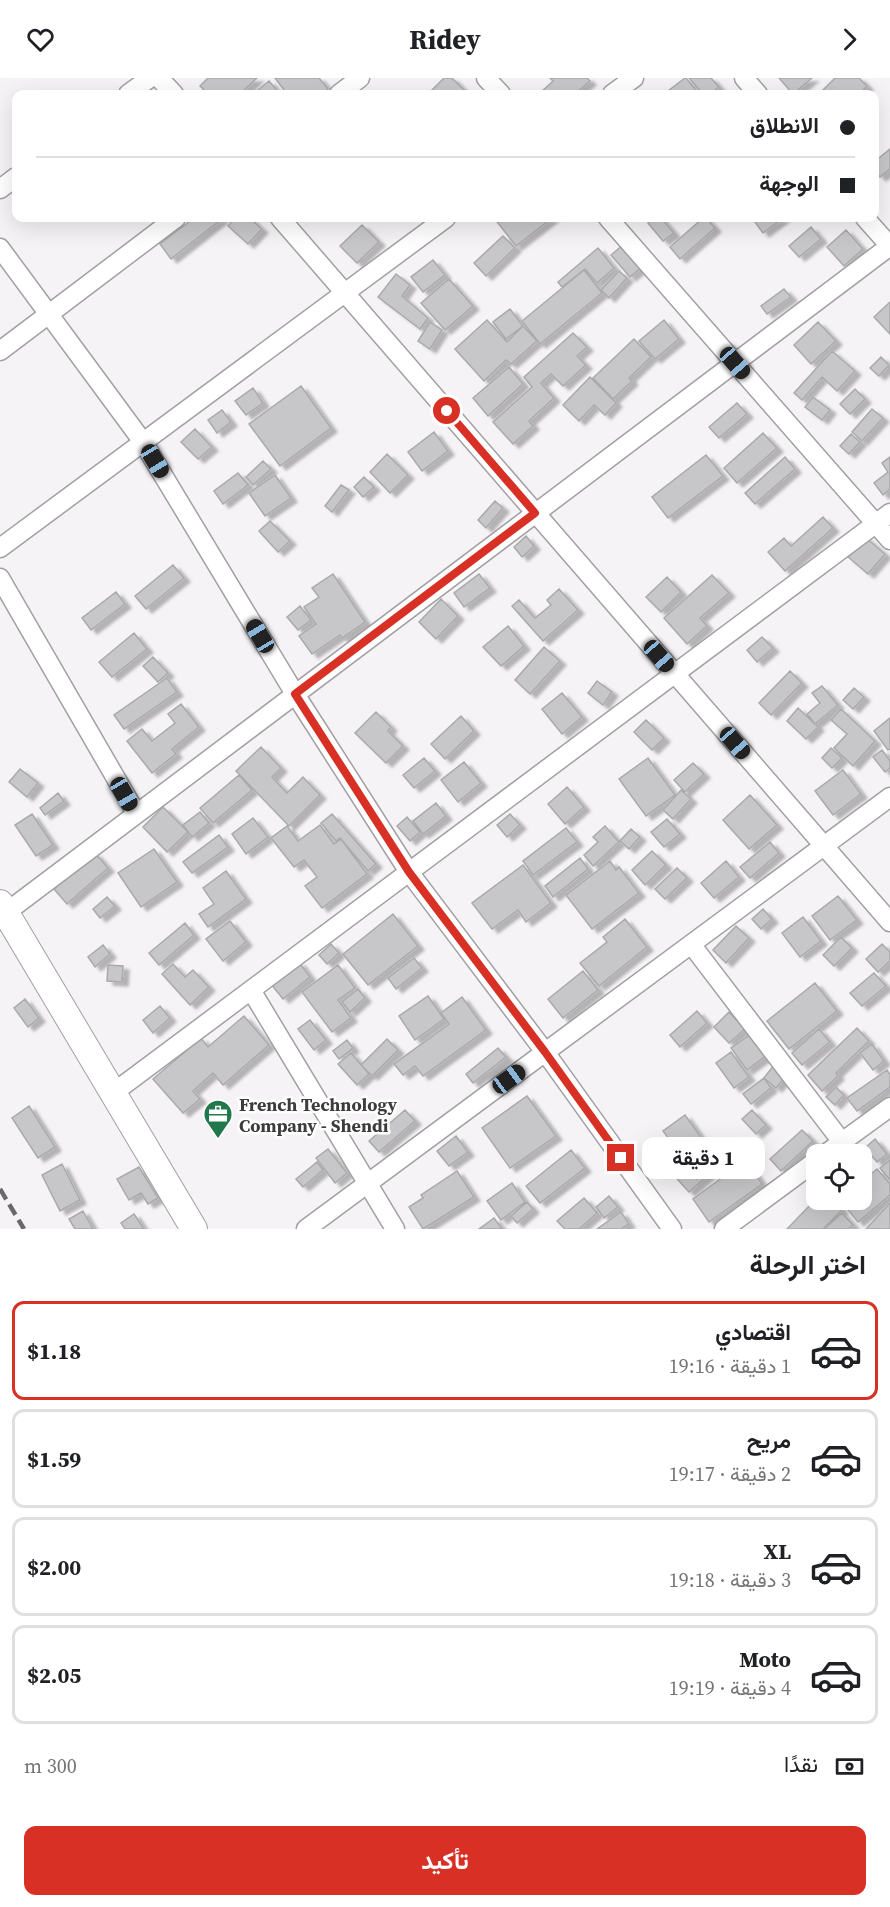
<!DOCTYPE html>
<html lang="ar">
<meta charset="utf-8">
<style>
:root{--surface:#fff;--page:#f2f2f2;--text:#202124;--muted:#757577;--line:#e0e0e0;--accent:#d93025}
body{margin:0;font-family:"Source Serif 4",Vazirmatn,serif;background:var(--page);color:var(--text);direction:rtl;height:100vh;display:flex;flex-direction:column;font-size:22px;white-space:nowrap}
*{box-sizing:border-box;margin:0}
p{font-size:20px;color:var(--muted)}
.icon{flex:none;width:33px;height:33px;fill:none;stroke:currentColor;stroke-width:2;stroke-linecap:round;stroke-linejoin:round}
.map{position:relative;height:1151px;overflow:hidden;direction:ltr}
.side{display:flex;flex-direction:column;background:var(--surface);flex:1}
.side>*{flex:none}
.guide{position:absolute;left:12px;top:12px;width:867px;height:132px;border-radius:12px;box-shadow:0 6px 24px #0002;direction:rtl;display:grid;align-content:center;height:132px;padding:0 24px;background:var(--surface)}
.buttons{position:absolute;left:806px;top:1066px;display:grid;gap:12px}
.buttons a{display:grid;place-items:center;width:66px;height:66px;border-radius:12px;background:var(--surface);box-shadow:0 6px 24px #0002;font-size:30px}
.end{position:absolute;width:27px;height:27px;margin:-14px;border:8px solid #d93025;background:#fff;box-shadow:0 0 0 3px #fff}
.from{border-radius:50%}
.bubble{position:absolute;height:42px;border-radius:12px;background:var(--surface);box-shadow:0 6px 24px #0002;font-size:20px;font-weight:700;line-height:42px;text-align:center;direction:rtl}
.car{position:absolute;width:18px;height:36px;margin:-18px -9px;border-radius:8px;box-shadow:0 0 4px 2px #0007;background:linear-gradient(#222 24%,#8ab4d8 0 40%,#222 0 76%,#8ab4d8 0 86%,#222 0)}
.guide b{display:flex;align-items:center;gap:21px;height:57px;font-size:22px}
.guide b+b{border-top:2px solid var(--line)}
.guide i{width:15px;height:15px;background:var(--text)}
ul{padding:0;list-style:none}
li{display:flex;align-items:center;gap:18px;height:99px;margin:0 12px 9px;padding:0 12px;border:3px solid var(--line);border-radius:12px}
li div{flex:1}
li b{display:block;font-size:22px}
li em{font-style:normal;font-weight:700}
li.on{border-color:var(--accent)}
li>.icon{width:54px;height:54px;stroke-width:1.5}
h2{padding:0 24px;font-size:27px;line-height:72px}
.pay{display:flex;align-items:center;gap:15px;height:66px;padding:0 24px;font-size:22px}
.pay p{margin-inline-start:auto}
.button{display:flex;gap:12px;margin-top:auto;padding:12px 24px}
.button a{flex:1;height:69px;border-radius:12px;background:var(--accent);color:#fff;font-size:24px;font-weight:700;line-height:69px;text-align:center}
header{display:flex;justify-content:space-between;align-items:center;height:78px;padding:0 24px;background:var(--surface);font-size:27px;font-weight:700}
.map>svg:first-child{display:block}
.building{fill:#c7c7c9;stroke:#aaaaac;stroke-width:1.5;filter:url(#shadow)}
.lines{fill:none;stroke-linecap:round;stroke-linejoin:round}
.street-casing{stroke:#a2a0a2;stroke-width:21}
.secondary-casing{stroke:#a2a0a2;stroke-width:28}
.street{stroke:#fff;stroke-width:18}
.secondary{stroke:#fff;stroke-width:26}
.rail{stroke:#6a696a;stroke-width:4.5;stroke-dasharray:12 6;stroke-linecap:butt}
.route{stroke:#d93025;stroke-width:8}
.labels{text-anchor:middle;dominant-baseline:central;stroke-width:5;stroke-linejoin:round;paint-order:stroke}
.poi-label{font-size:18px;font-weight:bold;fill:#3d3c3d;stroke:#fff;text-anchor:start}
</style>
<header><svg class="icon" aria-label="forward" viewBox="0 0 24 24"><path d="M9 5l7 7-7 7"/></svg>Ridey<svg class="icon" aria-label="heart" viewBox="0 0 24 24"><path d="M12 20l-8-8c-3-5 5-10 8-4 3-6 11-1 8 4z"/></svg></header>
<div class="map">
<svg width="890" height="1151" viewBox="0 0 890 1151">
<defs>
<filter id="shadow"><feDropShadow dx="6" dy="4" stdDeviation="1.5" flood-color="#0004"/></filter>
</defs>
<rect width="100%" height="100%" fill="#f5f3f5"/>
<path class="building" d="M208,0H257L240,16H208L200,8Z
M275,0H319L328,11L322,16H287Z
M444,0H452L466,14L464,16H428Z
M550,0H587L590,3L575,16H539L553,3Z
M686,0L699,16H664L685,0Z
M689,0H711L719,9L710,16H703Z
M779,0H812L793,16Z
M835,0H859L867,8L859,16H819Z
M269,3L280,16H253Z
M890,71V91L880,99L874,92V84Z
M194,140H223L171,181L160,166Z
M235,140H250L262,151L248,166L228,148Z
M494,140H552L516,168Z
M654,140H661L674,155L663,163L648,145Z
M703,140H706L715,150L680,181L670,169Z
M752,140H783L763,155Z
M362,147L379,164L357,185L340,168Z
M811,149L821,161L799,179L789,168Z
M846,152L863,171L844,188L827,169Z
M503,158L515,170L486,198L474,185Z
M624,166L643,188L630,199L611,177Z
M598,170L614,190L597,205L585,191L562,209L558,204Z
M433,182L445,197L423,214L411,199Z
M584,192L602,215L540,266L522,243Z
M619,193L627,200L609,220L601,212Z
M396,196L410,207L402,218L428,240L420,251L378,219Z
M449,201L473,228L445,252L421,225Z
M784,211L791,219L767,236L761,228Z
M890,224V256L874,239Z
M510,231L523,248L506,261L493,244Z
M487,242L507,264L523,248L537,263L511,286L506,282L484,303L455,271Z
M664,242L679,261L655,281L639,263Z
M430,244L442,252L430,271L418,263Z
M818,244L836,263L811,286L794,267Z
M573,255L587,269L577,278L586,287L563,308L551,296L541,305L554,320L529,343L533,348L513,366L493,344L532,309L524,299Z
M634,261L651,279L629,300L632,303L613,321L593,300Z
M832,273L855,293L837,313L822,299L802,322L794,315Z
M881,279L889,287L879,298L870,290Z
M509,289L523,306L488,338L473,320Z
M590,299L616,325L605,337L594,327L579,343L563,327Z
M301,308L331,350L280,388L249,346Z
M253,310L263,325L246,337L235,323Z
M855,311L865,321L850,336L840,326Z
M813,319L830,332L822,342L805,329Z
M737,325L747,336L719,360L709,349Z
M872,331L883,340L862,363L852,354Z
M222,332L231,344L217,355L208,342Z
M195,351L212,369L198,381L181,364Z
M434,354L448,373L422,393L408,374Z
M763,355L777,370L737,405L724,390Z
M851,356L860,364L849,376L840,368Z
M387,376L408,397L390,415L370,394Z
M706,377L723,398L668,440L652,419Z
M785,379L795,391L755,426L745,415Z
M890,379V411L883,417L874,405L888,394L882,385Z
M263,383L271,391L253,407L246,399Z
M238,395L248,407L223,426L214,413Z
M275,397L291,420L265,438L249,415Z
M364,399L374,409L363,419L354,409Z
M341,407L349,412L332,434L325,428Z
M495,423L503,430L486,450L478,442Z
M823,439L833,450L785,493L768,474L784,460L791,468Z
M270,443L290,463L278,474L259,453Z
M526,458L534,468L522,479L514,469Z
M865,459L885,476L868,496L848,479Z
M173,487L184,500L146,531L135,518Z
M333,496L365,544L342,560L340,557L312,576L299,558L316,546L304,529L319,519L312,510Z
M479,496L490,510L464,529L454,515Z
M712,497L729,515L700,540L707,548L687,566L664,540Z
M667,499L681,514L661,534L646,519Z
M559,511L578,532L543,563L512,528L519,522L535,540L551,527L547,522Z
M116,514L125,526L91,552L82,540Z
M441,521L458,538L436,561L419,544Z
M300,528L311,542L298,552L287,539Z
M508,548L524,568L501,588L483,569Z
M134,555L147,571L112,599L99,584Z
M762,559L773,570L757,584L747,572Z
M544,569L560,583L530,616L515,602Z
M153,579L168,595L158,604L143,588Z
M790,593L802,605L771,637L759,625Z
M167,600L177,614L124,651L114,637Z
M597,603L612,614L603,627L588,615Z
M822,608L838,627L815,646L807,636L820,625L812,615Z
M854,610L864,619L853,631L843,622Z
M562,615L582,639L562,656L542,631Z
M181,626L199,649L172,671L176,676L152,695L127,663L142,651L152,663L175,645L168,636Z
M798,630L818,649L806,661L787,643Z
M841,631L875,663L853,688L834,670L847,656L831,642Z
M376,634L391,649L388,653L403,668L386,685L355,655Z
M461,638L474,653L445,681L431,666Z
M890,640V671L888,672L874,653Z
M646,642L664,660L652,672L634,654Z
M261,669L281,690L272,699L287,715L303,699L320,717L289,748L236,693Z
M831,670L842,680L832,690L822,680Z
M882,672L890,683V690L885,694L873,679Z
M424,680L435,693L414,710L403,697Z
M648,680L675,717L646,738L619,701Z
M464,684L481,705L458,724L441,702Z
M693,685L704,696L685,714L674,702Z
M20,691L38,705L27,719L9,704Z
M843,692L861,716L833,737L815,713Z
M239,697L252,712L213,745L200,730Z
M567,709L584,729L565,746L548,726Z
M681,712L691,721L673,741L663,732Z
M58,715L64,723L45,737L40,730Z
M750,717L777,747L749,771L723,742Z
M436,725L446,738L423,756L413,743Z
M163,729L188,754L167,774L143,749Z
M200,734L209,745L192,759L183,747Z
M32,736L53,767L36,778L15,747Z
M332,736L376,786L368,793L340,760L336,763L321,745Z
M510,736L520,747L507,759L497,747Z
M407,739L420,754L410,763L397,748Z
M253,740L268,759L246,776L232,756Z
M667,741L680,756L664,769L651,754Z
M320,747L334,766L341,761L367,796L322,830L305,808L317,799L304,782L294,789L271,760L287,748L298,763Z
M605,748L619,764L593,788L584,777L598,764L593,759Z
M566,750L577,764L533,797L523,783Z
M631,751L640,759L629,771L620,763Z
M219,757L228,769L192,795L183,784Z
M770,764L779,775L750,800L740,789Z
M154,771L177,804L141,829L118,795Z
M652,773L666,787L645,807L632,792Z
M95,775L108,790L67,826L54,811Z
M580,780L588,791L553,819L545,808Z
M610,783L616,792L619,789L639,815L592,851L566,817Z
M726,783L739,799L714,820L701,805Z
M523,787L551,825L526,844L518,832L492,851L472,825Z
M677,790L687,800L665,821L655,811Z
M226,793L246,821L208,849L199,836L214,826L203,810Z
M838,818L857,842L830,862L812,838Z
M107,819L115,828L100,840L93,831Z
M763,831L772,841L761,851L752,841Z
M393,836L418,868L368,907L343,876Z
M803,839L821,863L800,879L782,855Z
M625,841L647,869L599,908L580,885L607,864L603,859Z
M230,843L246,864L223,883L206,861Z
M185,845L194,857L159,887L149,875Z
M736,848L749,860L726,885L713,872Z
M841,859L852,870L834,888L823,877Z
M331,866L339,875L327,886L319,877Z
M882,866L890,874V883L878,894L866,881Z
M103,867L110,876L95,889L88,879Z
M414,880L422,890L396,911L388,900Z
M299,884L310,899L283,921L271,906Z
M173,886L185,899L193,892L209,909L190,927L162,896Z
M108,887L123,888L122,904L107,903Z
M338,887L355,910L338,922L351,940L332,954L302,914Z
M583,893L598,912L563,940L548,921Z
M874,895L886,908L862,928L850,915Z
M815,905L837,933L789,971L767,943Z
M358,911L365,920L350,934L342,924Z
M428,918L444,941L415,962L399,938Z
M462,919L486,952L423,998L415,988L403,997L394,986L449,946L441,935Z
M25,921L39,940L28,949L14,930Z
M160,928L170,940L153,955L143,942Z
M697,933L707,945L680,969L670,957Z
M729,934L745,951L729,965L714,949Z
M244,938L269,967L223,1007L213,995L193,1013L200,1021L183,1035L153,1001L201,960L208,969Z
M310,942L326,962L314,972L298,951Z
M857,950L869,963L836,995L838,998L822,1013L808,997Z
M819,951L830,964L802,987L792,975Z
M751,956L767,977L747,992L731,970Z
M387,961L398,972L372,998L361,987Z
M347,962L353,970L339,981L333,973Z
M872,966L884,983L873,992L860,975Z
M498,970L506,979L473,1005L466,996Z
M731,974L749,999L734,1010L716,985Z
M351,975L369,996L357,1007L338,986Z
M774,987L786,998L776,1010L764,1000Z
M887,992L890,997V1009L857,1033L847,1020Z
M764,1000L771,1010L751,1026L743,1016Z
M836,1009L844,1017L835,1027L826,1019Z
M527,1018L556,1058L510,1090L482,1050Z
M29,1028L55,1069L38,1080L12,1040Z
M405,1032L415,1043L379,1074L369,1063Z
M752,1032L766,1047L756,1056L742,1041Z
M685,1037L703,1062L667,1088L661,1079L675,1069L663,1053Z
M802,1052L813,1063L781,1093L770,1081Z
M456,1058L468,1074L449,1088L437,1073Z
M875,1061L887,1076L877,1084L865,1070Z
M328,1071L347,1095L335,1105L316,1080Z
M571,1072L585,1090L540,1125L526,1108Z
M689,1075L702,1089L708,1083L715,1091L689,1114L670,1093Z
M746,1082L762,1106L709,1144L693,1121Z
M890,1082V1102L880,1090Z
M317,1084L323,1092L303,1109L296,1101Z
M62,1086L80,1122L60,1133L42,1097Z
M139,1089L158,1120L148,1126L141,1115L129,1122L117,1101Z
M877,1091L890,1106V1117L858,1144L840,1122H861V1104Z
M457,1093L474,1119L423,1151L409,1129L423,1120L421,1117Z
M512,1105L525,1124L501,1142L487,1123Z
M609,1118L618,1129L604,1140L596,1129Z
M584,1120L597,1135L579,1151H565L557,1143Z
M816,1121L832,1122L842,1132L823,1151H787Z
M527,1124L533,1131L517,1145L511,1138Z
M890,1125V1151H866Z
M83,1133L93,1151H75L69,1141Z
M621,1134L629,1146L621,1151H597Z
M842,1135L853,1147L848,1151H824Z
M134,1136L144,1151H125L121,1145Z
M494,1140L502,1151H479Z"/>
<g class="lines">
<g class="street-casing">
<path id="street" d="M159,0L174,16
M486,0L501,16
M744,0L758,16
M128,16L150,0
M339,16L360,0
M612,16L634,0
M0,111L16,99
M280,140L890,844
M608,140L890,462
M865,140L890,168
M0,170L143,364L295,616L409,794L545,974L672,1151
M0,273L176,140
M0,470L446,140
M0,500L136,735
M0,839L890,168
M691,866L842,1064
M251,912L395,1151
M113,1015L890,435
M824,1077L890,1029
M306,1151L890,719
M724,1151L816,1083"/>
</g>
<g class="secondary-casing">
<path id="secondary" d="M0,825L194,1151"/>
</g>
<use href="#street" class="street"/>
<use href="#secondary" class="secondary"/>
<path class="rail" d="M0,1111L24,1151"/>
</g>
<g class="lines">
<path class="route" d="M447,333L535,435L295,616L409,794L545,974L621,1080"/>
</g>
<defs>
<g id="office-pin" transform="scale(1.5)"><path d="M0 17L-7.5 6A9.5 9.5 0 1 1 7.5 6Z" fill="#20784c" stroke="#fff"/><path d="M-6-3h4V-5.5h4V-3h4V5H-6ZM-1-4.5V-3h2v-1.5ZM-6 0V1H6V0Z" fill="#fff"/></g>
</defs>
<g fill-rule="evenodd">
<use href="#office-pin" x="218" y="1036"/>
</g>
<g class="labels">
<g class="poi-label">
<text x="239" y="1026">French Technology<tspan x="239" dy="21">Company - Shendi</tspan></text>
</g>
</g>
</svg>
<div class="buttons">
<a><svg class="icon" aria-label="locate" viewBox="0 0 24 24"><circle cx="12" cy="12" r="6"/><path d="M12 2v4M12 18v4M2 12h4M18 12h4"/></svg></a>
</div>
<i class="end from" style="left:447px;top:333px"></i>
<i class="end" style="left:621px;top:1080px"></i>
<div class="bubble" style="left:642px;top:1059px;width:123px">1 دقيقة</div>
<i class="car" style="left:735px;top:285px;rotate:139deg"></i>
<i class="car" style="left:155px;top:383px;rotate:149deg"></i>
<i class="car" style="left:260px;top:558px;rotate:329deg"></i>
<i class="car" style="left:659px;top:578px;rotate:139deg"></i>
<i class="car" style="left:735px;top:665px;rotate:139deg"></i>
<i class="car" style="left:124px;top:716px;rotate:150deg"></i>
<i class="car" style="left:509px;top:1001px;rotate:54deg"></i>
<div class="guide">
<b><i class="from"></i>الانطلاق</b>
<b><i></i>الوجهة</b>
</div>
</div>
<section class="side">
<h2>اختر الرحلة</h2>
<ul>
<li class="on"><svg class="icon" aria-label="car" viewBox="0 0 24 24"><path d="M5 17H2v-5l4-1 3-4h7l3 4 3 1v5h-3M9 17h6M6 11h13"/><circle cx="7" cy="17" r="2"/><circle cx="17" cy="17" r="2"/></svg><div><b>اقتصادي</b><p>1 دقيقة · 19:16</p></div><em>$1.18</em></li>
<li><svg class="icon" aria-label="car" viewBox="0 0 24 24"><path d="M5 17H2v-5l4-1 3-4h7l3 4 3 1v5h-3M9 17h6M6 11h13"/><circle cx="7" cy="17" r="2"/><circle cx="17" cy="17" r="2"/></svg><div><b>مريح</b><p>2 دقيقة · 19:17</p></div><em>$1.59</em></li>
<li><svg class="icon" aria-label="car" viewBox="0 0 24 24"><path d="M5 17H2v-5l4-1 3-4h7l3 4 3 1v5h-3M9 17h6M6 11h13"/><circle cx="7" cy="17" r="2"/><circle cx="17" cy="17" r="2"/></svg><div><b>XL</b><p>3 دقيقة · 19:18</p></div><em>$2.00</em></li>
<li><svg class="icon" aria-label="car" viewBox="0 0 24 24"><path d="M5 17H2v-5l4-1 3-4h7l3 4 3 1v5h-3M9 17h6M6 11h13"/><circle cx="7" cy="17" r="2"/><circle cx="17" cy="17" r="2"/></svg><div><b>Moto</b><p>4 دقيقة · 19:19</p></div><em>$2.05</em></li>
</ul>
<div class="pay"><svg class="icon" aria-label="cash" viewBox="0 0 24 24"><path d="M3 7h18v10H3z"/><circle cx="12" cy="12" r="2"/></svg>نقدًا<p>300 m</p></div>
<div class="button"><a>تأكيد</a></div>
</section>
